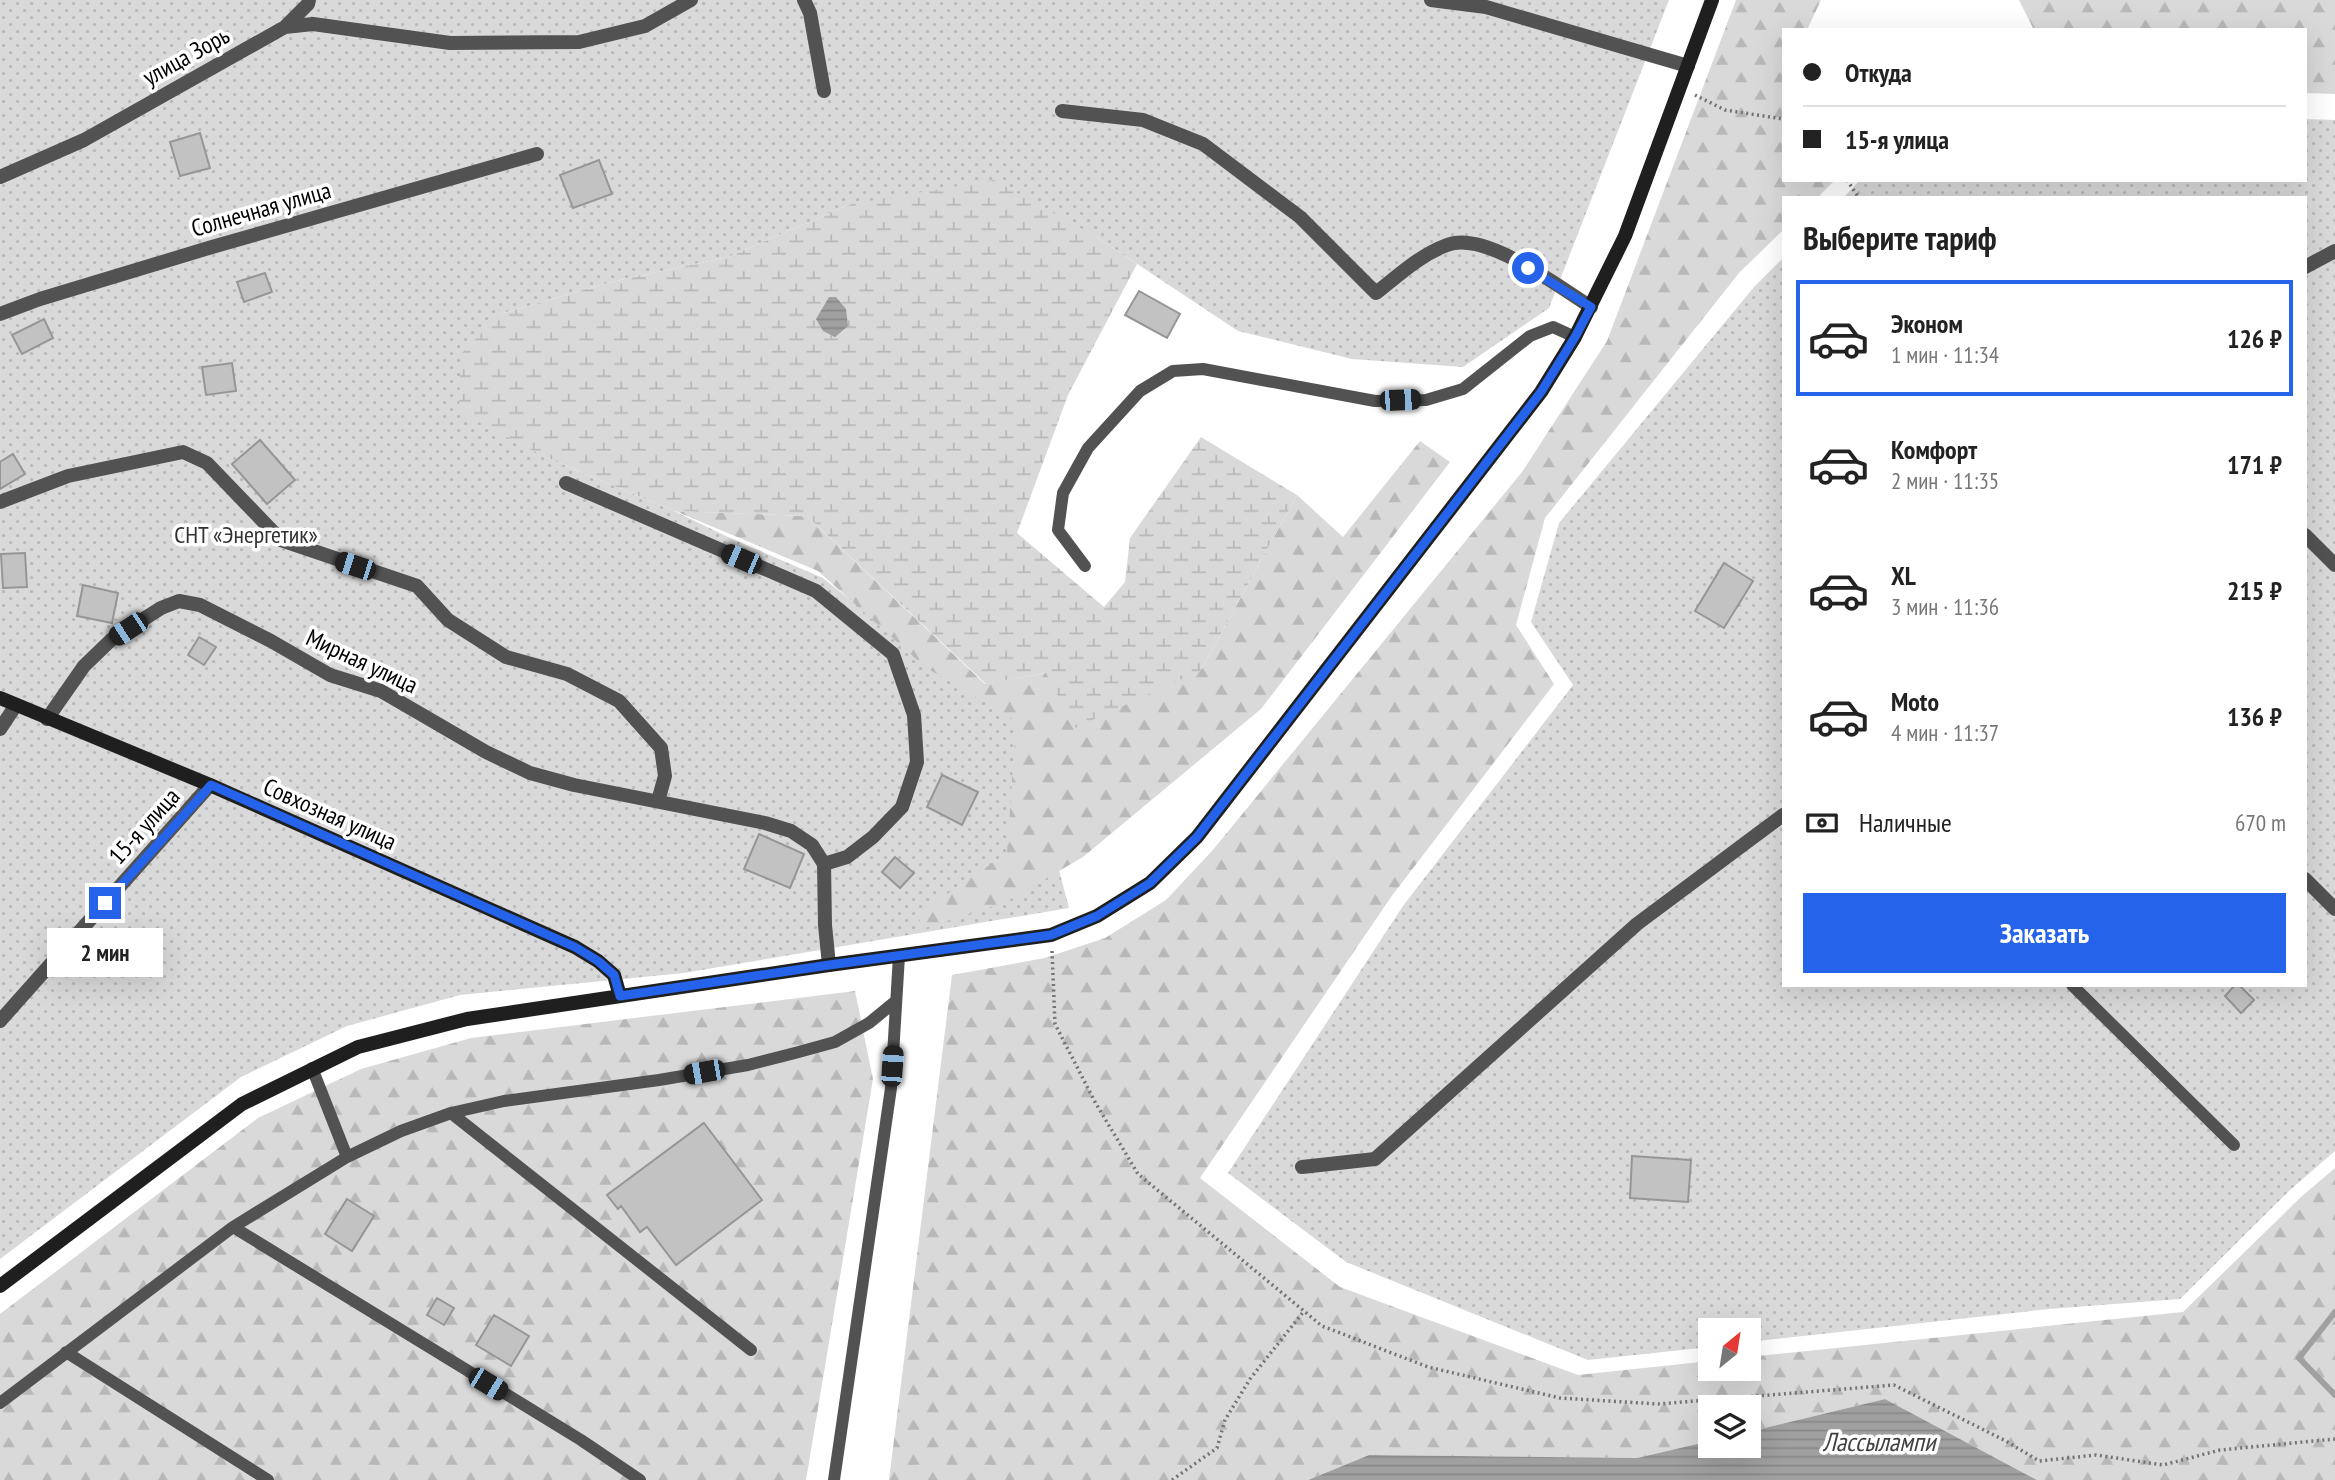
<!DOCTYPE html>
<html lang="ru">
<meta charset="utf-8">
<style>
:root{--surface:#fff;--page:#f2f2f2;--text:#222;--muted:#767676;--line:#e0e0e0;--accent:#2563eb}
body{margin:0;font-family:"PT Sans Narrow",sans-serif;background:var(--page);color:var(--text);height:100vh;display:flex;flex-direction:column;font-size:26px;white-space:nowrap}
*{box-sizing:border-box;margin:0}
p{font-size:23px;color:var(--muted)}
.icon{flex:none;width:38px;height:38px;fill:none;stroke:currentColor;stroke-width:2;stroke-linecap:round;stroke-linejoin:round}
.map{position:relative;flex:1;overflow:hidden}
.panel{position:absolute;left:1782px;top:196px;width:525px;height:791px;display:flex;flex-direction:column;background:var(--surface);border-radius:0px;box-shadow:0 7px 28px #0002}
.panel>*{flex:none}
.guide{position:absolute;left:1782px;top:28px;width:525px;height:154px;border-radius:0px;box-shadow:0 7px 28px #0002;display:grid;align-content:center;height:154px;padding:0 21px;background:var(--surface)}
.needle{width:46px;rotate:30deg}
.buttons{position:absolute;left:1698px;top:1318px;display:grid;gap:14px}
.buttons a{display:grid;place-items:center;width:63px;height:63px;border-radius:0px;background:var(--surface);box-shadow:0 7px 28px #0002;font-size:35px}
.end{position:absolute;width:32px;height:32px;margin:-16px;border:9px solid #2563eb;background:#fff;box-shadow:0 0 0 4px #fff}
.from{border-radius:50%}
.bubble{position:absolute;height:49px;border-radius:0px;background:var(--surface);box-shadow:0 7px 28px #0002;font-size:23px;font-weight:700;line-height:49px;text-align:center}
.car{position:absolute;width:21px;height:42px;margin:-21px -10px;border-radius:9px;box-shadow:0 0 5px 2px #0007;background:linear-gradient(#222 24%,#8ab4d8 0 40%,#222 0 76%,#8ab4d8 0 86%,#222 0)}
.guide b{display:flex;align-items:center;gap:24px;height:66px;font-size:26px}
.guide b+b{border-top:2px solid var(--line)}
.guide i{width:18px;height:18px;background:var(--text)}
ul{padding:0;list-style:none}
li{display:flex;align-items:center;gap:21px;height:116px;margin:0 14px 10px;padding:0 7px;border:4px solid transparent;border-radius:0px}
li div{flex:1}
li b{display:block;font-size:26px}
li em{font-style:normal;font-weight:700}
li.on{border-color:var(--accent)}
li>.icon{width:63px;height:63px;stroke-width:1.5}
h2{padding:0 21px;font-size:32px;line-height:84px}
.pay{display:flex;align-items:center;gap:18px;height:77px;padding:0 21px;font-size:26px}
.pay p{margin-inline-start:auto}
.button{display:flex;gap:14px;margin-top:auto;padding:14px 21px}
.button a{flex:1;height:80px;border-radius:0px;background:var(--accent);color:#fff;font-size:28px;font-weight:700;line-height:80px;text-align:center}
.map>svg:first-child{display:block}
.grass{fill:url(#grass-dots)}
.forest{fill:url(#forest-firs)}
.wetland{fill:url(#wetland-marsh)}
.water{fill:url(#water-rules)}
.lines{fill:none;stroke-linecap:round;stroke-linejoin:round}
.stream{stroke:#a0a0a0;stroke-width:6}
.building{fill:#c2c2c2;stroke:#969696;stroke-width:2}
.path{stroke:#747474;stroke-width:3.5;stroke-dasharray:2 3.5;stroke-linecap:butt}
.lane{stroke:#525252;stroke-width:12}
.street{stroke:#525252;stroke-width:14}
.secondary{stroke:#1f1f1f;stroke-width:14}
.route{stroke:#2563eb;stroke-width:9}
.labels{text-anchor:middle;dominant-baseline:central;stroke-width:7;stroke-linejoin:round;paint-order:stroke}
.street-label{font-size:24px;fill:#000;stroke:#fff}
.park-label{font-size:24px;fill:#303030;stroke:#fff}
.water-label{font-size:26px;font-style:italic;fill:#414141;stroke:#fff}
</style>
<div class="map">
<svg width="2335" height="1480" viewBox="0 0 2335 1480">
<defs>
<pattern id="grass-dots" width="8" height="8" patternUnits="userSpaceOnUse" patternTransform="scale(1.75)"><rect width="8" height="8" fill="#d9d9d9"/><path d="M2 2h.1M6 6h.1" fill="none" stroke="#b8b8b8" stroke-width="1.8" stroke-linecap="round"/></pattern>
<pattern id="forest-firs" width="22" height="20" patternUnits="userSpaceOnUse" patternTransform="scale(1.75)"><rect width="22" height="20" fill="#d9d9d9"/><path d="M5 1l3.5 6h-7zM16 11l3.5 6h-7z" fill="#b8b8b8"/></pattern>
<pattern id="wetland-marsh" width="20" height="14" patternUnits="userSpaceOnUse" patternTransform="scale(1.75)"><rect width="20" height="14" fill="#d9d9d9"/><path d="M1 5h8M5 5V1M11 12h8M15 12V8" fill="none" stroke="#b8b8b8"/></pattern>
<pattern id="water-rules" width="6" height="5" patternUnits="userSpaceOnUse" patternTransform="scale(1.75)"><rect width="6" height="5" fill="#a0a0a0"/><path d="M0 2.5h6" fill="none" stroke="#888"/></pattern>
</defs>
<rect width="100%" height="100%" fill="#fff"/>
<path class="grass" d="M0,0H1669L1549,308L1463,367L1352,359L1238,331L1095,236L851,204L728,257L611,282L500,314L543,456L674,511L728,537L823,578L915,652L1018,715L1069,908L684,973L460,995L347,1026L241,1077L0,1259Z
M2305,119L2335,120V1151L2290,1190L2180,1299L2049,1309L1748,1342V1330H1710V1347L1588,1360L1346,1262L1228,1173L1403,906L1573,685L1531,622L1559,523L1754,287L1783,258V985H2305V198H1843L1860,180H2305Z"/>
<path class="forest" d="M1736,0H1821L1807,30H1783V180H1835L1817,198H1783V230L1739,273L1545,518L1516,625L1554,684L1391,897L1200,1178L1340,1287L1578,1375L1710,1361V1368H1748V1357L2183,1312L2301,1197L2335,1168V1480H2037L1885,1399L1748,1432V1407H1710V1441L1637,1458L1369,1455L1308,1480H889L952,975L1045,958L1105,938L1166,900L1212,851L1522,472L1607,341Z
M2019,0H2335V94L2305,93V30H2034Z
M1420,441L1450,462L1261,709L1083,857L1006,902L916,931L924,910L1007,853L1016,721L925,667L818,571L675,511L807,516L985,684L1046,673L1201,670L1297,495L1343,537Z
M855,991L873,1079L806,1480H0V1314L258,1118L361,1069L471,1038Z"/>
<path class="wetland" d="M994,180L1095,236L1137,264L1068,395L1017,533L1104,607L1125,582L1130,538L1201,437L1297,495L1201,670L1075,728L1046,673L986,684L807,516L674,511L543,456L459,412L461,354L500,314L611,282L728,257L851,204Z"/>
<path class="water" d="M829,297H836L846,309L848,326L835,337L823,331L816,319Z
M1885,1399L2037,1480H1308L1369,1455L1637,1458L1710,1441V1446H1748V1432Z"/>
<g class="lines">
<path class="stream" d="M2335,1312L2299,1358L2335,1395"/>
</g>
<path class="building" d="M200,133L210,168L180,176L170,142Z
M599,160L612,194L573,208L560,175Z
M265,273L272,292L244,302L237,282Z
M1139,291L1180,314L1167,338L1125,315Z
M44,319L53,338L22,354L12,335Z
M232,363L236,391L206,395L202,367Z
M260,440L295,480L267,504L232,464Z
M13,454L25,474L0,489V462Z
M25,553L27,587L3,588L1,554Z
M1724,563L1753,581L1724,628L1695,611Z
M83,585L118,593L112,623L77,616Z
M199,637L216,647L204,665L188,655Z
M942,775L978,792L962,825L927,807Z
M759,834L804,854L790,888L744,869Z
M895,857L914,873L900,888L882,872Z
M2235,985H2239L2254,1000L2241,1013L2225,996Z
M704,1123L762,1200L676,1265L647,1227L640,1232L621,1206L618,1209L607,1195Z
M1632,1156L1691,1160L1688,1202L1630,1198Z
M347,1199L374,1216L352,1251L325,1234Z
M437,1298L454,1308L444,1325L427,1315Z
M494,1315L529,1336L511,1366L476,1345Z"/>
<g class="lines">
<path class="path" d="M1695,95L1725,110L1783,119
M1847,180L1859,198
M1052,951L1055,1024L1095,1102L1138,1174L1322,1326L1428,1367L1560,1398L1658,1404L1894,1385L2006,1441L2039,1461L2096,1455L2163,1465L2220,1450L2335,1439
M1172,1480L1217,1448L1225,1420L1250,1379L1304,1311"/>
<path class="lane" d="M1085,566L1058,530L1063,493L1088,448L1140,391L1173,371L1203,369L1375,401L1426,400L1463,389L1530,336L1553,327L1575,337
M2072,985L2234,1145
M312,1068L347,1157
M451,1113L751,1350
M233,1227L581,1440L640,1480
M66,1352L268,1480
M0,1403L233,1227L347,1157L401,1131L451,1113L504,1101L659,1080L748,1065L795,1053L835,1042L869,1023L896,1001
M834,1480L891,1088L899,956"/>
<path class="street" d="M804,0L810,13L824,91
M1431,0L1486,7L1688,66
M285,27L308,4L309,0
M1062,111L1143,120L1203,144L1300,217L1376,293C1399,275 1420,255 1447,245C1485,230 1559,287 1591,307
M0,177L84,140L285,27L313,24L450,43L579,42L645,26L691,0
M2305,267L2335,251
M0,314L40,299L212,247L537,154
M566,483L816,591L893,654L914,715L917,762L902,807L873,837L847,857L824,864
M0,502L68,476L183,452L207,463L281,540L417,586L448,620L506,657L567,674L619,701L661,748L665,776L658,801
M2305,535L2335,565
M47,719L84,666L111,640L161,608L179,601L200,605L271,641L330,675L381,691L486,752L530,773L574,785L765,823L791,831L812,845L824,864L825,925L829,965
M0,729L16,705
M2305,879L2335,909
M0,1021L210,785
M1302,1167L1375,1159L1637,924L1783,815"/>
<path class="secondary" d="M0,698L210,785L575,947L598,961L614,975L620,996
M0,1286L242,1104L358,1047L467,1019L829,965L1051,935L1097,916L1150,883L1197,837L1541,392L1575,337L1625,236L1712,0"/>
</g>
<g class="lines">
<path class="route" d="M105,903L211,785L575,947L598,961L614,975L620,996L829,965L1051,935L1097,916L1150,883L1197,837L1541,392L1575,337L1591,307L1528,268"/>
</g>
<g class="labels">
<g class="street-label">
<text transform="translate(186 56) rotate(-29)">улица Зорь</text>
<text transform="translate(261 209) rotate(-16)">Солнечная улица</text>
<text transform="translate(362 661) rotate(25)">Мирная улица</text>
<text transform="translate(330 814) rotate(24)">Совхозная улица</text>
<text transform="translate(144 826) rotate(-48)">15-я улица</text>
</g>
<g class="park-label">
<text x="246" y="534">СНТ «Энергетик»</text>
</g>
<g class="water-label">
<text x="1879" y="1441">Лассылампи</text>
</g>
</g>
</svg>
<div class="buttons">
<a><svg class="needle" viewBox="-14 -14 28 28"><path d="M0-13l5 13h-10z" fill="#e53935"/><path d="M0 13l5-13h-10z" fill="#767676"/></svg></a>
<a><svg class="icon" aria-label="layers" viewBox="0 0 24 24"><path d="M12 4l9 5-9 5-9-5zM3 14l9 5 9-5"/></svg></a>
</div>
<i class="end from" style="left:1528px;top:268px"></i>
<i class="end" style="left:105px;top:903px"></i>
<div class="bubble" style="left:47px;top:928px;width:116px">2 мин</div>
<i class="car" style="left:1400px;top:400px;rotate:88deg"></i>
<i class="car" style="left:741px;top:559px;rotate:293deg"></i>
<i class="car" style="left:355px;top:566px;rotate:288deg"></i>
<i class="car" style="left:128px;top:629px;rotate:237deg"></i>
<i class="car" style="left:892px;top:1066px;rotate:4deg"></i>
<i class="car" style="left:704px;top:1072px;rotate:260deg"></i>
<i class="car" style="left:488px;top:1384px;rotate:121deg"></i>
<div class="guide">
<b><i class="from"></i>Откуда</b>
<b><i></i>15-я улица</b>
</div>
<section class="panel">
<h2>Выберите тариф</h2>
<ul>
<li class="on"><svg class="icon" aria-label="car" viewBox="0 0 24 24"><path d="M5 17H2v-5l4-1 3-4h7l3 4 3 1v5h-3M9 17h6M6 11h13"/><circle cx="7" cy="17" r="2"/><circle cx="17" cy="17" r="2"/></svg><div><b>Эконом</b><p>1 мин · 11:34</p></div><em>126 ₽</em></li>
<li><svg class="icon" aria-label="car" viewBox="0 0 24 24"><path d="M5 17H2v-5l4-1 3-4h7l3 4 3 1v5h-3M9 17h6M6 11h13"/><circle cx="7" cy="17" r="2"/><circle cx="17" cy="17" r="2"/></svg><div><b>Комфорт</b><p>2 мин · 11:35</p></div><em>171 ₽</em></li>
<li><svg class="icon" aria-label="car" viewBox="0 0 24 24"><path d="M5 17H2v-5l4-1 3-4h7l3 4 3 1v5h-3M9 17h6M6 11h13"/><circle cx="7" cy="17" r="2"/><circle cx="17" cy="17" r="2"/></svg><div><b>XL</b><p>3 мин · 11:36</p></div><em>215 ₽</em></li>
<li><svg class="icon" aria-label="car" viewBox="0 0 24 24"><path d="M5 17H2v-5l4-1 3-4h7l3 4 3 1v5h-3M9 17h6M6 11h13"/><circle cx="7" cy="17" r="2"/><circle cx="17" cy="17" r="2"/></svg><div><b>Moto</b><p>4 мин · 11:37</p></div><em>136 ₽</em></li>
</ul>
<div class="pay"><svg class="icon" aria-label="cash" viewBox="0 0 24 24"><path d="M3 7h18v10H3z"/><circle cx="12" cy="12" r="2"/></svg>Наличные<p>670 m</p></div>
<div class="button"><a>Заказать</a></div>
</section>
</div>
